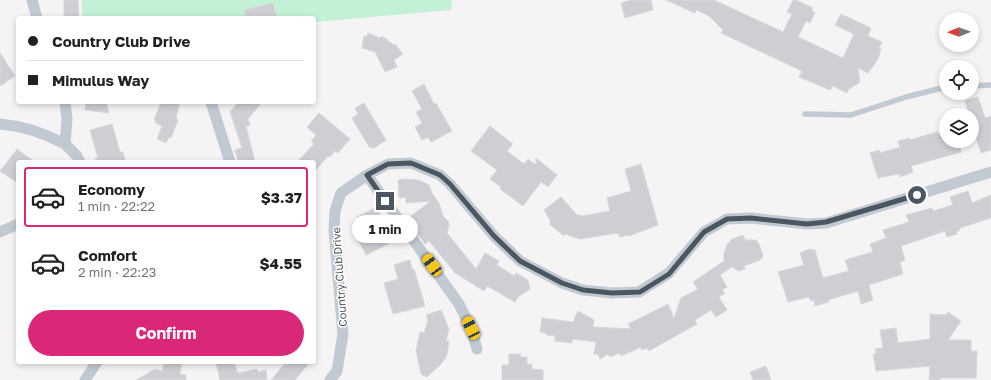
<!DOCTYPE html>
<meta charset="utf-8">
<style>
:root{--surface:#fff;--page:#f2f2f2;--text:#202124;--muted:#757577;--line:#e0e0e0;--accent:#db2777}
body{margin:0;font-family:"Golos Text",sans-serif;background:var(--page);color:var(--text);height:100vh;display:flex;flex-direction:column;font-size:15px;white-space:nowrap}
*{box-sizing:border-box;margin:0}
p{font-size:13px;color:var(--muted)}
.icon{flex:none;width:22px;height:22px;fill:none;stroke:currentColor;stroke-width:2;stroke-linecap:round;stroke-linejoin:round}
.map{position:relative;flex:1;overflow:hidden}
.drawer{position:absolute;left:16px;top:160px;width:300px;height:204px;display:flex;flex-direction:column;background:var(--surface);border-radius:4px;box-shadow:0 2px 6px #0003}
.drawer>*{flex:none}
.top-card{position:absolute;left:16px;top:16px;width:300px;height:88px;border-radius:4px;box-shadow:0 2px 6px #0003;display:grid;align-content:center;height:88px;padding:0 12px;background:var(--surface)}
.needle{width:26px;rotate:269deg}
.fabs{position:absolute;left:939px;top:12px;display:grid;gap:8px}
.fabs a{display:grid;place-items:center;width:40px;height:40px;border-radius:50%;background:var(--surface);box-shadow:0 2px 6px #0003;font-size:20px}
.end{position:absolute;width:18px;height:18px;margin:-9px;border:5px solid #4a5661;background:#fff;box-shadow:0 0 0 2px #fff}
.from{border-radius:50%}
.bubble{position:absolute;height:28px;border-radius:14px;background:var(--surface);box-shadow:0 2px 6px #0003;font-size:13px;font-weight:700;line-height:28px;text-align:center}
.car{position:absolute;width:12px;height:24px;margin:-12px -6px;border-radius:5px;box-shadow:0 0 3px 1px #0007;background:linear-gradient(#f5c518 24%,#345 0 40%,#f5c518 0 76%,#345 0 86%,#f5c518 0)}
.top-card b{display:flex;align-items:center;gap:14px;height:38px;font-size:15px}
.top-card b+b{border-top:1px solid var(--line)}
.top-card i{width:10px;height:10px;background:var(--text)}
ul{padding:7px 0 0;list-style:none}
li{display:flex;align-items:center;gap:12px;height:60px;margin:0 8px 6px;padding:0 4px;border:2px solid transparent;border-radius:4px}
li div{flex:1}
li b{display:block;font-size:15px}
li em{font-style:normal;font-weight:700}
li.active{border-color:var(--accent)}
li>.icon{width:36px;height:36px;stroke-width:1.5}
.action{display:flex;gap:8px;margin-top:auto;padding:8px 12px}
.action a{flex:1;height:46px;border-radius:24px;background:var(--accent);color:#fff;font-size:16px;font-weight:700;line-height:46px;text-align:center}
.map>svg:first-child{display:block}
.green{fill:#c3f1d5}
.building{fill:#cdcfd5;stroke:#d7d9de}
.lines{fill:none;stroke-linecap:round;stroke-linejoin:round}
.lane{stroke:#c1cad2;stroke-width:5.5}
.street{stroke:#c1cad2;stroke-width:11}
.route{stroke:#4a5661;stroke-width:5}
.labels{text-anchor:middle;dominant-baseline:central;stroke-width:3;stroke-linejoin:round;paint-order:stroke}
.street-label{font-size:11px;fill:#4a5661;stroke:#fff}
</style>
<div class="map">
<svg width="991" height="380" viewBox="0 0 991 380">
<rect width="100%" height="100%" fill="#f5f3f3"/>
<path class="green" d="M82,0H452L451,10L314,22V18H82Z"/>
<path class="building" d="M64,0H78L79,18H64Z
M631,0H651L653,10L625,18L621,3Z
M666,0H714L783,32L792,14L787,12L793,0H796L813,8L812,11L815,12L810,23L806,21L798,37L843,58L854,34L835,25L841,14L871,28L868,36L882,42L879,48L881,49L878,59L868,73L858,68L860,82L848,90L847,93L833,86L830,90L799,77L802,71L721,33L723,30L709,16L696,10L695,13Z
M273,3L277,18H246L244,10Z
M368,33L380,38L382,36L394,45L395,44L403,54L394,60L397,67L385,72L375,52L362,48L364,36H367Z
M0,53L15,76L0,86Z
M424,84L434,104L436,103L452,131L431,142L428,137L422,140L415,127L422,123L416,112L422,109L412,91Z
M978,97L985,118L991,116V150L981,153L972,124V115H969L965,101Z
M86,102H106L109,113L85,110Z
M161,102H180L176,118L178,120L171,138L169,137L166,143L157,139L162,126L155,123L156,121L154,120Z
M238,102H262L248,119L250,125L246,126L255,162H238L235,150L242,148L230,112Z
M364,103L386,140L374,148L369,147L352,118L358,114L355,108Z
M319,113L350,139L338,153L335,151L330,157L328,156L314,172V162H297L314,144L311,141L316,135L307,127Z
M112,124L120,152H123L125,160L122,162H96L95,158H98L90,130Z
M490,126L513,144L507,151L524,164L528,159L536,165V158L557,175L548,187L541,182L523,206L500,189L501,187L490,179L497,170L471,151Z
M937,132L938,134L946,132V141H958L961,152L911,166L913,172L900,177L899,174L878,178L870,153L879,150L880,153L900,147L898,141L909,138L910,140Z
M18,148V150L35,162H18V183L0,171Z
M641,164L658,225L629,236L628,235L620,237L618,233L580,239L565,234L564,236L549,224L551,222L544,210L561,197L577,215L582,216L610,211L607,198L631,191L625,169Z
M406,179L418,180L429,185L432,193L439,203L443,216L448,221L449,225L447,233L476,269L485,253L499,261L497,265L514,276L516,273L528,280L530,289L518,297L515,302L487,286L484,291L455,273L429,241L425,244L407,219L431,201L406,203V197L399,198L398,180Z
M968,191L972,203L991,195V218L960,228V230L956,232L957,234L947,237L945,231L901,246L905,260L900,262L903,274L869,285L873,300L861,304L858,291L828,300L829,302L815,306L814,300L811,301L809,297L788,302L778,272L804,265L800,253L809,249L815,250L823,278L849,271L845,260L873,252L870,244L886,238L883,230L909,222L906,215L932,208L933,211L953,205L950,197Z
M377,207L387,231L385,232L390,243L366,255L353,230L356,229L353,223L358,220L357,217Z
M743,235L745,240H756L759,244L763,256L760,260L744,266L745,269L739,271L732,267L720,275L727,287L722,290L725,293L719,297L727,310L716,317L711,310L695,320L697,324L649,351L647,348L642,350L641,347L621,356L619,353L610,357L608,354L600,359L598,354H594L596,342L572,339V343L555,341V336L546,335V333L540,332L542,318L573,322L578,311L594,320L593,327L631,329L628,324L668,304L674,318L681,298L698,289L693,282L724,261V252L728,243L731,242L730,240Z
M410,260L412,269H414L425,306L393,314L384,283L398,279L394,265Z
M441,310L449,329L446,341H449L447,355L442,363L427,377L421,374L416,351L420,332L424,333L428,320L426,315Z
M948,312L961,321L948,340H971V351H977L976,378H940V380H929L930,366L876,371L873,354H876L875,349L883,348L880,330L896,328L898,343L930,339V314L946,315Z
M509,354H521L520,357H527V364H532V369L543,370V380H502V365H509Z
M164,362H182L180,374L186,375V380H136L155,369L162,371Z
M216,362H234L238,373L257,369L258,372L266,370L267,380H220Z
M286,362H310L295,380H271Z
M766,366L771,380H753L750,372Z"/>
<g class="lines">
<path class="lane" d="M972,86L991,85
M805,114L851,115L906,97L946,87"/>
<path class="street" d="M32,0L37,18
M65,102L67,119L65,144L77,156L80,162
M211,102L230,162
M0,124C24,126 44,133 65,144
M367,175L459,304L471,328L477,349
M0,232L18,224
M85,380L97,362
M330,380L337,371L343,334L334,231L335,211L341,193L367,175L388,164L411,163L440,175L450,184L494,236L520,261L562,283L583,290L612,293L639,292L669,273L704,232L727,219L751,218L807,224L826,223L991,172"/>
</g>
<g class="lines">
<path class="route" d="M385,201L367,175L388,164L411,163L440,175L450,184L494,236L520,261L562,283L583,290L612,293L640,292L669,274L704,232L727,219L751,218L807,224L826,222L917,195"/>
</g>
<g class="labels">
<g class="street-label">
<text transform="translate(339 277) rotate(-94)">Country Club Drive</text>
</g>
</g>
</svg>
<div class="fabs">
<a><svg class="needle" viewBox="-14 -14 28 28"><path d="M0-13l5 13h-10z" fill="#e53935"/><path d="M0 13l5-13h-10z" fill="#757577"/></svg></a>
<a><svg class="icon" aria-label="locate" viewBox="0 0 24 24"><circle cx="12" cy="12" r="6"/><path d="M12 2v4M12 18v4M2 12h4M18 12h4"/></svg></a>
<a><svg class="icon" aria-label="layers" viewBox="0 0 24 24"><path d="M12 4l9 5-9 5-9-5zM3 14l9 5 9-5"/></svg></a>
</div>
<i class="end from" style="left:917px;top:195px"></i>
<i class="end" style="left:385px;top:201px"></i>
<div class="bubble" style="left:352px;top:215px;width:66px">1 min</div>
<i class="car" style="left:432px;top:265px;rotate:324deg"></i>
<i class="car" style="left:471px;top:328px;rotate:334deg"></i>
<div class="top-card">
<b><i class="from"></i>Country Club Drive</b>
<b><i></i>Mimulus Way</b>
</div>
<section class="drawer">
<ul>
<li class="active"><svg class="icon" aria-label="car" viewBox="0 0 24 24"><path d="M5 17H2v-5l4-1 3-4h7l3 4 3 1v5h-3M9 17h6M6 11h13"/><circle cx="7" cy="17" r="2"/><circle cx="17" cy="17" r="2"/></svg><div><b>Economy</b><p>1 min · 22:22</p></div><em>$3.37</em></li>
<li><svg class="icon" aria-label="car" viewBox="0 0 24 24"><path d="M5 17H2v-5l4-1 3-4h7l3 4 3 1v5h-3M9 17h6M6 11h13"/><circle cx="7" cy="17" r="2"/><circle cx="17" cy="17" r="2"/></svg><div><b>Comfort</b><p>2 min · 22:23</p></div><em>$4.55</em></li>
</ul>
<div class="action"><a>Confirm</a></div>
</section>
</div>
